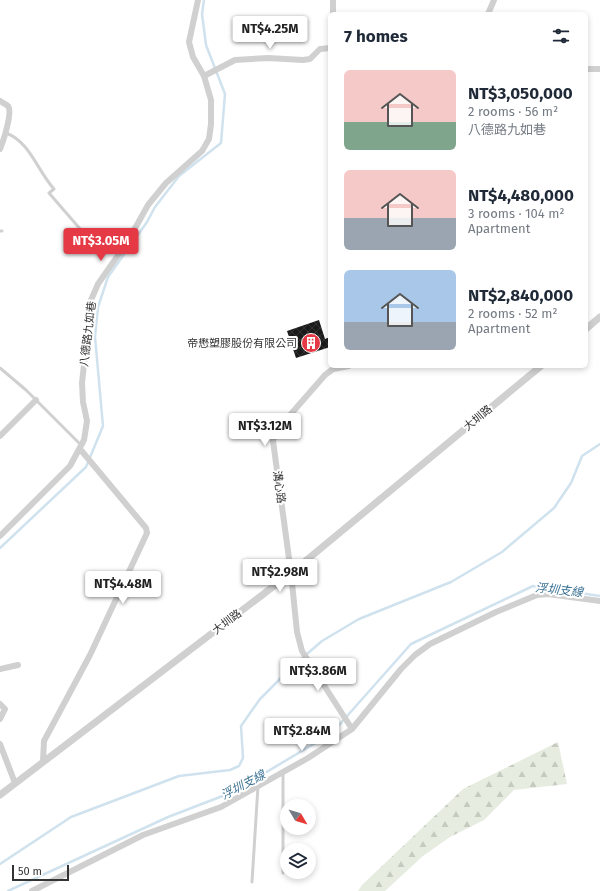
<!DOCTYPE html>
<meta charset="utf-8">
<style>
:root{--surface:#fff;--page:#f2f2f3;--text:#1f2937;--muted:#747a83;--accent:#e63946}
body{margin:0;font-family:"Fira Sans","Noto Sans TC",sans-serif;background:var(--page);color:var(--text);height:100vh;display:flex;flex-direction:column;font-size:15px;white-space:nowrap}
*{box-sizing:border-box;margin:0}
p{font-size:13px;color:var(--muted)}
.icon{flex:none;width:22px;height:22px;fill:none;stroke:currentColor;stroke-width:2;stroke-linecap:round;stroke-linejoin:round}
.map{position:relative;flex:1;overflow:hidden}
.details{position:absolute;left:328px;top:12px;width:260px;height:356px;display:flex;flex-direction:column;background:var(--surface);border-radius:6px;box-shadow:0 2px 6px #0003}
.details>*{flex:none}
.needle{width:26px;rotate:128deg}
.controls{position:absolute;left:280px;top:799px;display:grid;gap:8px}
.controls a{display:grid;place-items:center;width:36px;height:36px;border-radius:50%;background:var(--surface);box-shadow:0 2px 6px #0003;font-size:20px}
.scale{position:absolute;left:12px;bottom:10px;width:57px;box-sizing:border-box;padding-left:4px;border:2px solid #333;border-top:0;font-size:11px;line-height:14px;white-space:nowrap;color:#333;-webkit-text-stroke:3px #fff;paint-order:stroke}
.price{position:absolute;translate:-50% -34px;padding:0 9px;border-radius:4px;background:#fff;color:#222;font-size:13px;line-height:26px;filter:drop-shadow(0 1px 2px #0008)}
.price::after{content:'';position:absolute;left:50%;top:24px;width:12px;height:9px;margin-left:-6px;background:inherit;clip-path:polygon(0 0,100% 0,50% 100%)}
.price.on{background:var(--accent);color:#fff}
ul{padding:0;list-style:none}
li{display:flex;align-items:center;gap:12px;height:100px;padding:0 16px}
li span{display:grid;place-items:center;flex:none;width:112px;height:80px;border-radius:6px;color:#555}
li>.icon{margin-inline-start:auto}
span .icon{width:48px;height:48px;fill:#fffc;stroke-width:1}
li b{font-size:17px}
h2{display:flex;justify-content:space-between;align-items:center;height:48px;padding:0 16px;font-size:17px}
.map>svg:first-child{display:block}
.forest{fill:url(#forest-firs)}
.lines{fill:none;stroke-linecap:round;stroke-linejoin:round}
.stream{stroke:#cfe2ee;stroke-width:2.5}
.building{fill:url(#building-cross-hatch)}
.service{stroke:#d0d0d0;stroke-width:3}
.minor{stroke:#d0d0d0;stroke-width:6}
.tertiary{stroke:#d0d0d0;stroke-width:7}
.labels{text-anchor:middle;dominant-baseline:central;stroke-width:4;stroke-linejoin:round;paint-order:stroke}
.street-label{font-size:11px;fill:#333;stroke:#fff}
.poi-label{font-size:11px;fill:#333;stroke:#fff;text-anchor:end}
.water-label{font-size:12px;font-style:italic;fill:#3f7597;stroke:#fff}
</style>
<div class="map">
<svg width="600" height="891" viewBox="0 0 600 891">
<defs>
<pattern id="forest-firs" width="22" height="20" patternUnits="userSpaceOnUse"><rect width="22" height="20" fill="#e6ecdf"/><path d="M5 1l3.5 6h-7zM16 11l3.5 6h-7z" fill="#c6cbc0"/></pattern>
<pattern id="building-cross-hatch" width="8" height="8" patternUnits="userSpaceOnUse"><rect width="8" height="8" fill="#1a1a1a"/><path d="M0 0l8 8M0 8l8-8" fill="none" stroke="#333"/></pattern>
</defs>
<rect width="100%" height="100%" fill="#fff"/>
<path class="forest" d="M558 742 567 784 514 790 484 820 450 837 423 856 385 891H358L362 885 463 789Z"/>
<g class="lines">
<path class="stream" d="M0 548 86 467 103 426 95 337 98 307 108 277 147 222 155 207 179 176 221 143 225 94 206 45 202 14 204 0
M0 864 71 817 179 776 230 770 239 766 243 758 241 726 260 699 293 666 322 641 359 619 451 582 502 552 554 508 571 483 582 456 600 444
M8 891 168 817 233 792 332 733 411 644 533 586 600 596"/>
</g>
<path class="building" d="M319 320 325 339 330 337V347L296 358 287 331Z"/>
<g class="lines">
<path class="service" d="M6 133C30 142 37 170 54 189L49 193 94 245
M0 231H2
M0 368 26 390 81 445
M283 873V773
M252 882 258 786"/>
<path class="minor" d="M333 0V14
M488 14 494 0
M586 69H600
M204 76 235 60 268 58 303 60 310 59 320 49 330 48
M0 101C3 103 6 104 8 106 13 112 3 142 0 149
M349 366 333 369 325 375 277 430 273 441 291 573 297 632 302 651 352 729
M0 436 36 400
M0 536 70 466 84 440 87 421 83 402 82 383 91 300 98 284 128 241 148 205 166 183 202 151 209 139 211 124V100L204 76 193 57 189 42 198 0
M0 669 18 665
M0 704 5 709 0 719
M0 744 15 783
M43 761 44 741 90 655 147 533 146 528 80 449
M32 891 143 835 221 807 308 758 352 729 401 669 415 655 430 644 496 612 537 595 548 594 600 601"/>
<path class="tertiary" d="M586 329 600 317
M0 795 291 573 541 366"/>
</g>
<defs>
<g id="building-disc" transform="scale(1)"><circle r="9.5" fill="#e63946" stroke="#fff"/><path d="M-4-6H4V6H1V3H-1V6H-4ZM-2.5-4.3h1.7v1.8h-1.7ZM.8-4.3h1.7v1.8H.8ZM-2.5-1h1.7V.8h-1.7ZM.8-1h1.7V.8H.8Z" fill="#fff"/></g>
</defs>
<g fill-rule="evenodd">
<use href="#building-disc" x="311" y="343"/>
</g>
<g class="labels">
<g class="street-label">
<text transform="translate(88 334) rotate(-83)">八德路九如巷</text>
<text transform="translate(478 418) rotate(-40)">大圳路</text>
<text transform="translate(279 487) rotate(82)">溝心路</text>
<text transform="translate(227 622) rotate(-37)">大圳路</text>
</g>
<g class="poi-label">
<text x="297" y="343">帝懋塑膠股份有限公司</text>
</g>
<g class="water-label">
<text transform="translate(559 590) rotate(6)">浮圳支線</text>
<text transform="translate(243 785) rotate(-28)">浮圳支線</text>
</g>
</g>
</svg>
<div class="controls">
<a><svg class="needle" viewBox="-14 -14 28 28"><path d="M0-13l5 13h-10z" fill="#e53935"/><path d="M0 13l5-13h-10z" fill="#747a83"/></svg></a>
<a><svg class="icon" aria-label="layers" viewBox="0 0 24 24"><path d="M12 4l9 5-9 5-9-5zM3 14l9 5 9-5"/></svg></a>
</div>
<div class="scale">50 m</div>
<b class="price" style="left:270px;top:50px">NT$4.25M</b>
<b class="price on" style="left:101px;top:262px">NT$3.05M</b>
<b class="price" style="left:265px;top:447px">NT$3.12M</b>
<b class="price" style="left:280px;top:593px">NT$2.98M</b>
<b class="price" style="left:123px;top:605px">NT$4.48M</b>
<b class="price" style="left:318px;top:692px">NT$3.86M</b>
<b class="price" style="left:302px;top:752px">NT$2.84M</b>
<section class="details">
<h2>7 homes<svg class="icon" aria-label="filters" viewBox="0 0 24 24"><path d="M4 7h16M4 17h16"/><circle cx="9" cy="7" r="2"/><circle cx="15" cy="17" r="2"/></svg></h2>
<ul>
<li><span style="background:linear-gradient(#f6c9c9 65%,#7fa58c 0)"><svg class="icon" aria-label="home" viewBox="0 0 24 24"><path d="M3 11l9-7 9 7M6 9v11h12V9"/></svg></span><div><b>NT$3,050,000</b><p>2 rooms · 56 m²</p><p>八德路九如巷</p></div></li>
<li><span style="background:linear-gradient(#f6c9c9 60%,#9aa5b1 0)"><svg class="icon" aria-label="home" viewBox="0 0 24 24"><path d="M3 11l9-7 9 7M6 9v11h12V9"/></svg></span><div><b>NT$4,480,000</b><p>3 rooms · 104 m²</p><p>Apartment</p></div></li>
<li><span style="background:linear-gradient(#a9c7e8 65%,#9aa5b1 0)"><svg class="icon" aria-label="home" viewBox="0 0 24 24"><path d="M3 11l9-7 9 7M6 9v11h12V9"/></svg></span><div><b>NT$2,840,000</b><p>2 rooms · 52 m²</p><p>Apartment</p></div></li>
</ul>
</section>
</div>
